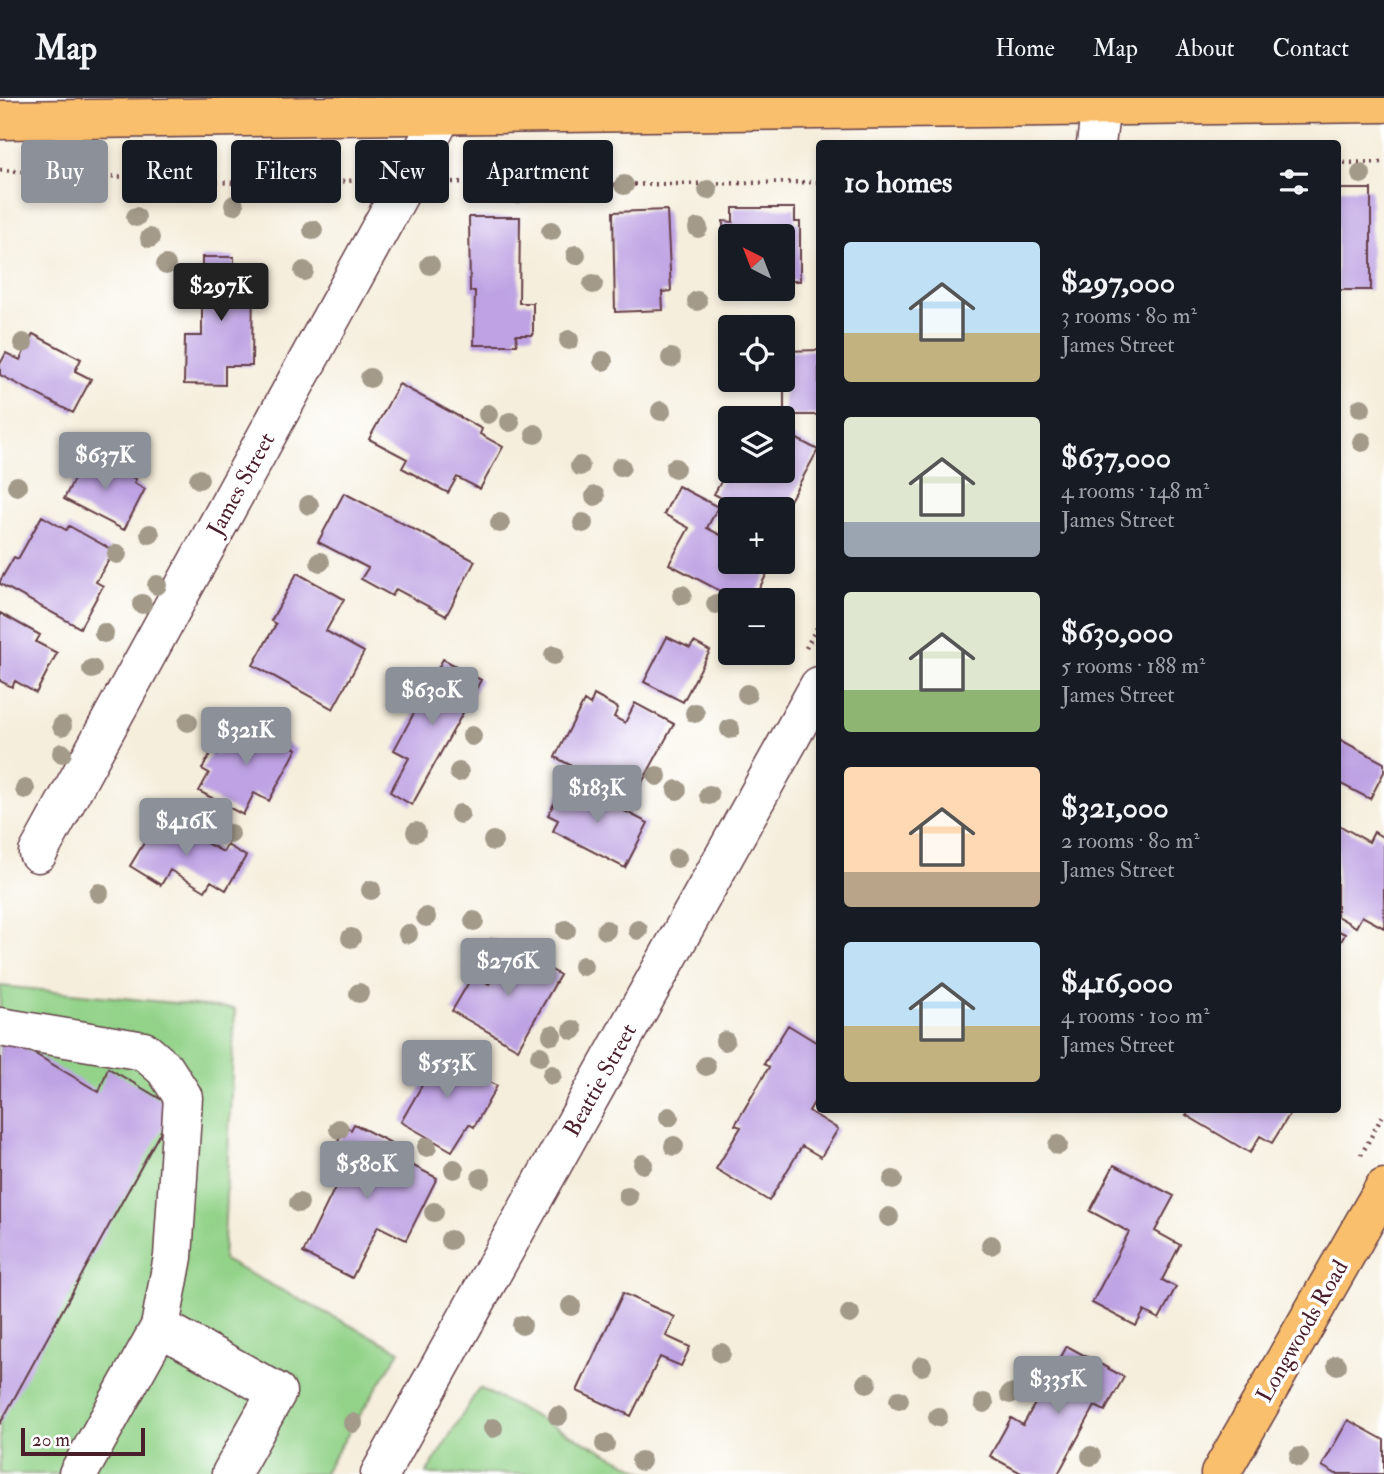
<!DOCTYPE html>
<meta charset="utf-8">
<style>
:root{--surface:#171b24;--page:#242831;--text:#f1f3f6;--muted:#9ea1a6;--line:#363941;--accent:#8c9099}
body{margin:0;font-family:"IM FELL Double Pica",serif;background:var(--page);color:var(--text);height:100vh;display:flex;flex-direction:column;font-size:26px;white-space:nowrap}
*{box-sizing:border-box;margin:0}
p{font-size:23px;color:var(--muted)}
.icon{flex:none;width:38px;height:38px;fill:none;stroke:currentColor;stroke-width:2;stroke-linecap:round;stroke-linejoin:round}
.map{position:relative;flex:1;overflow:hidden}
.details{position:absolute;left:816px;top:42px;width:525px;height:973px;display:flex;flex-direction:column;background:var(--surface);border-radius:7px;box-shadow:0 4px 10px #0003}
.details>*{flex:none}
.top-card{position:absolute;left:21px;top:42px;width:665px;height:63px;display:flex;gap:14px}
.needle{width:46px;rotate:318deg}
.fabs{position:absolute;left:718px;top:126px;display:grid;gap:14px}
.fabs a{display:grid;place-items:center;width:77px;height:77px;border-radius:7px;background:var(--surface);box-shadow:0 4px 10px #0003;font-size:35px}
.scale{position:absolute;left:21px;bottom:18px;width:124px;box-sizing:border-box;padding-left:7px;border:4px solid #4a1f2b;border-top:0;font-size:19px;line-height:24px;white-space:nowrap;color:#4a1f2b;-webkit-text-stroke:5px #fff;paint-order:stroke}
.price{position:absolute;translate:-50% -60px;padding:0 16px;border-radius:7px;background:var(--accent);color:#fff;font-size:23px;line-height:46px;filter:drop-shadow(0 2px 4px #0008)}
.price::after{content:'';position:absolute;left:50%;top:42px;width:21px;height:16px;margin-left:-10px;background:inherit;clip-path:polygon(0 0,100% 0,50% 100%)}
.price.selected{background:#222;color:#fff}
ul{padding:0;list-style:none}
li{display:flex;align-items:center;gap:21px;height:175px;padding:0 28px}
li span{display:grid;place-items:center;flex:none;width:196px;height:140px;border-radius:7px;color:#555}
li>.icon{margin-inline-start:auto}
span .icon{width:84px;height:84px;fill:#fffc;stroke-width:1}
li b{font-size:30px}
h2{display:flex;justify-content:space-between;align-items:center;height:84px;padding:0 28px;font-size:30px}
.chip{padding:0 24px;border-radius:7px;background:var(--surface);box-shadow:0 4px 10px #0003;font-size:24px;line-height:63px}
.chip.selected{background:var(--accent);color:#fff}
header{display:flex;align-items:center;gap:42px;box-sizing:border-box;height:98px;padding:0 35px;background:var(--surface);border-bottom:2px solid var(--line)}
header strong{font-size:33px}
nav{display:flex;gap:38px;margin-inline-start:auto;font-size:24px}
.map>svg:first-child{display:block}
.green{fill:#93d389;stroke:#6e795a;stroke-width:2}
.building{fill:#bea2e3}
.lines{fill:none;stroke-linecap:round;stroke-linejoin:round}
.minor-casing{stroke:#643e46;stroke-width:41}
.major-casing{stroke:#643e46;stroke-width:41}
.path{stroke:#643e46;stroke-width:4.5;stroke-dasharray:2 5;stroke-linecap:butt}
.minor{stroke:#fff;stroke-width:38}
.major{stroke:#f9bf6d;stroke-width:38}
.tree{fill:#a39a8a}
.labels{text-anchor:middle;dominant-baseline:central;stroke-width:7;stroke-linejoin:round;paint-order:stroke}
.street-label{font-size:23px;fill:#4a1f2b;stroke:#fff}
</style>
<header>
<strong>Map</strong>
<nav><a>Home</a><a>Map</a><a>About</a><a>Contact</a></nav>
</header>
<div class="map">
<svg width="1384" height="1376" viewBox="0 0 1384 1376">
<rect width="100%" height="100%" fill="#fff"/>
<filter id="ink" filterUnits="userSpaceOnUse"><feTurbulence type="fractalNoise" baseFrequency=".0143" numOctaves="2"/><feDisplacementMap in="SourceGraphic" scale="14" xChannelSelector="R" yChannelSelector="G"/><feConvolveMatrix kernelMatrix="1 2 1 2 8 2 1 2 1" color-interpolation-filters="sRGB"/></filter>
<filter id="wash" filterUnits="userSpaceOnUse"><feTurbulence type="fractalNoise" baseFrequency=".00686" numOctaves="4" result="noise"/><feDisplacementMap in="SourceGraphic" scale="28" xChannelSelector="R" yChannelSelector="G"/><feGaussianBlur stdDeviation="1.57" result="paint"/><feColorMatrix in="noise" values="0 0 0 0 0 0 0 0 0 0 0 0 0 0 0 0 0 1.4 0 .05"/><feComposite in="paint" operator="in"/></filter>
<g filter="url(#wash)">
<rect width="100%" height="100%" fill="#f5eedc"/>
<path class="green" d="M0 888 235 911 223 1162 400 1253 323 1376H0Z
M479 1290 648 1376H426Z"/>
<g id="blocks">
<path class="building" d="M1337 91H1371V192H1337Z
M733 110H795V124H800V183H782V138H730V185H723V123L733 124Z
M667 112 671 193 662 194 663 212 615 214 613 114Z
M469 119H520L519 205H533V237H516L517 247H474L475 193H470Z
M202 159H234V170L253 171 252 268H225V287L184 286 185 238H202Z
M739 191H779V198H739Z
M33 236 81 261 75 273 91 281 73 315 0 277V266L6 255 20 262Z
M819 252V317H784V253Z
M399 286 482 331 480 336 503 349 480 391 457 379 448 395 402 370 407 361 369 341Z
M782 333 818 352 782 417V411H742L714 396 730 368V373H782Z
M87 355 136 381 134 385 145 391 124 432 64 401Z
M678 388 718 409 707 430 730 442V464H760L770 470 753 502H737L669 466 689 430 664 416Z
M344 395 475 463 446 518 396 491 392 498 361 481 368 470 318 444Z
M42 418 66 432 69 428 114 453 96 484 103 488 80 530 0 486V483L14 459 18 461Z
M297 475 344 501 326 533 364 554 333 611 253 567 276 526 271 523Z
M0 515 40 537 36 544 57 555 36 595 15 583 12 589 0 583Z
M667 539 690 550 694 544 710 553 683 604 644 584Z
M443 561 481 582 412 707 390 694 409 660 394 652Z
M594 597 618 610 614 619 625 625 635 605 674 626 633 701 555 659 584 603 590 607Z
M238 619 297 651 269 703 254 695 243 717 199 693 209 675 202 671 212 653 218 656Z
M1337 640 1384 665V674L1370 701 1337 684Z
M563 688 573 693 576 688 648 725 625 770 553 733 558 722 548 717Z
M159 720 223 754 227 747 246 758 226 792 211 783 205 793 170 772 161 787 130 768Z
M1337 726 1369 744 1374 734 1384 740V830L1362 818 1356 829 1337 818Z
M1337 832 1345 836 1337 851Z
M511 848 560 877 518 951 452 913 473 877 489 886Z
M788 927 819 946V996L809 1013 838 1031 821 1059 802 1048 769 1103 716 1071 741 1029 735 1027 769 969 764 966Z
M5 938 99 994 108 970 174 1009 0 1326V951Z
M430 950 497 988 474 1029 469 1026 452 1053 401 1024 425 982 415 977Z
M1190 1012H1286L1291 1014 1272 1045 1260 1038 1250 1055 1186 1017Z
M354 1026 397 1048 392 1057 437 1080 406 1142 378 1128 352 1180 303 1155 348 1063 337 1058 340 1052 335 1050 346 1028 351 1032Z
M1114 1067 1174 1098 1155 1133 1180 1147 1162 1182 1176 1189 1159 1221 1144 1213 1136 1228 1092 1205 1129 1134 1090 1113Z
M623 1195 675 1219 666 1238 690 1249 681 1268 660 1259 631 1318 577 1293Z
M1067 1248 1124 1279 1105 1313 1095 1308 1058 1376H1023L990 1358 1011 1320 1023 1327Z
M1348 1322 1384 1342V1376H1336L1322 1368Z"/>
</g>
</g>
<g filter="url(#ink)">
<use href="#blocks" fill-opacity="0" stroke="#643e46" stroke-width="2"/>
<g class="lines">
<g class="minor-casing">
<path id="minor" d="M1096 46 1102 0
M38 755 443 16
M0 929 144 953 165 971 183 999 173 1159 160 1229
M78 1376 160 1229 277 1294 231 1376
M380 1376 819 588"/>
</g>
<g class="major-casing">
<path id="major" d="M0 22 1384 5
M1220 1376 1384 1090"/>
</g>
<path class="path" d="M1337 65 1384 64
M0 72 290 88 359 82
M452 84 599 87 819 84
M806 550 819 526
M1361 1057 1384 1015"/>
<use href="#minor" class="minor"/>
<use href="#major" class="major"/>
</g>
<g class="tree">
<circle cx="1361" cy="76" r="10"/>
<circle cx="624" cy="87" r="10"/>
<circle cx="708" cy="92" r="10"/>
<circle cx="516" cy="96" r="10"/>
<circle cx="234" cy="107" r="10"/>
<circle cx="136" cy="119" r="10"/>
<circle cx="698" cy="130" r="10"/>
<circle cx="313" cy="132" r="10"/>
<circle cx="551" cy="133" r="10"/>
<circle cx="150" cy="140" r="10"/>
<circle cx="576" cy="157" r="10"/>
<circle cx="166" cy="167" r="10"/>
<circle cx="430" cy="167" r="10"/>
<circle cx="304" cy="173" r="10"/>
<circle cx="593" cy="186" r="10"/>
<circle cx="697" cy="203" r="10"/>
<circle cx="569" cy="242" r="10"/>
<circle cx="23" cy="245" r="10"/>
<circle cx="671" cy="260" r="10"/>
<circle cx="603" cy="263" r="10"/>
<circle cx="370" cy="280" r="10"/>
<circle cx="1361" cy="310" r="10"/>
<circle cx="661" cy="313" r="10"/>
<circle cx="488" cy="316" r="10"/>
<circle cx="510" cy="324" r="10"/>
<circle cx="535" cy="336" r="10"/>
<circle cx="1362" cy="344" r="10"/>
<circle cx="580" cy="368" r="10"/>
<circle cx="621" cy="369" r="10"/>
<circle cx="675" cy="370" r="10"/>
<circle cx="199" cy="381" r="10"/>
<circle cx="17" cy="388" r="10"/>
<circle cx="595" cy="398" r="10"/>
<circle cx="309" cy="407" r="10"/>
<circle cx="500" cy="425" r="10"/>
<circle cx="583" cy="425" r="10"/>
<circle cx="150" cy="436" r="10"/>
<circle cx="117" cy="456" r="10"/>
<circle cx="320" cy="464" r="10"/>
<circle cx="157" cy="487" r="10"/>
<circle cx="682" cy="497" r="10"/>
<circle cx="142" cy="506" r="10"/>
<circle cx="716" cy="506" r="10"/>
<circle cx="104" cy="535" r="10"/>
<circle cx="554" cy="557" r="10"/>
<circle cx="92" cy="571" r="10"/>
<circle cx="747" cy="596" r="10"/>
<circle cx="695" cy="615" r="10"/>
<circle cx="188" cy="624" r="10"/>
<circle cx="62" cy="628" r="10"/>
<circle cx="730" cy="631" r="10"/>
<circle cx="472" cy="638" r="10"/>
<circle cx="62" cy="655" r="10"/>
<circle cx="459" cy="674" r="10"/>
<circle cx="657" cy="678" r="10"/>
<circle cx="25" cy="691" r="10"/>
<circle cx="677" cy="692" r="10"/>
<circle cx="709" cy="697" r="10"/>
<circle cx="460" cy="716" r="10"/>
<circle cx="416" cy="734" r="10"/>
<circle cx="230" cy="736" r="10"/>
<circle cx="493" cy="743" r="10"/>
<circle cx="677" cy="760" r="10"/>
<circle cx="371" cy="792" r="10"/>
<circle cx="99" cy="795" r="10"/>
<circle cx="426" cy="819" r="10"/>
<circle cx="474" cy="823" r="10"/>
<circle cx="566" cy="832" r="10"/>
<circle cx="606" cy="832" r="10"/>
<circle cx="638" cy="832" r="10"/>
<circle cx="408" cy="836" r="10"/>
<circle cx="351" cy="840" r="10"/>
<circle cx="494" cy="849" r="10"/>
<circle cx="583" cy="868" r="10"/>
<circle cx="359" cy="895" r="10"/>
<circle cx="573" cy="932" r="10"/>
<circle cx="552" cy="937" r="10"/>
<circle cx="725" cy="943" r="10"/>
<circle cx="540" cy="958" r="10"/>
<circle cx="706" cy="968" r="10"/>
<circle cx="552" cy="977" r="10"/>
<circle cx="669" cy="1019" r="10"/>
<circle cx="339" cy="1031" r="10"/>
<circle cx="1058" cy="1047" r="10"/>
<circle cx="674" cy="1048" r="10"/>
<circle cx="427" cy="1049" r="10"/>
<circle cx="643" cy="1066" r="10"/>
<circle cx="454" cy="1071" r="10"/>
<circle cx="481" cy="1080" r="10"/>
<circle cx="893" cy="1082" r="10"/>
<circle cx="628" cy="1098" r="10"/>
<circle cx="299" cy="1105" r="10"/>
<circle cx="434" cy="1114" r="10"/>
<circle cx="889" cy="1119" r="10"/>
<circle cx="450" cy="1142" r="10"/>
<circle cx="991" cy="1147" r="10"/>
<circle cx="571" cy="1208" r="10"/>
<circle cx="850" cy="1216" r="10"/>
<circle cx="522" cy="1227" r="10"/>
<circle cx="721" cy="1255" r="10"/>
<circle cx="1337" cy="1267" r="10"/>
<circle cx="922" cy="1268" r="10"/>
<circle cx="867" cy="1285" r="10"/>
<circle cx="1010" cy="1296" r="10"/>
<circle cx="899" cy="1302" r="10"/>
<circle cx="984" cy="1305" r="10"/>
<circle cx="558" cy="1318" r="10"/>
<circle cx="938" cy="1319" r="10"/>
<circle cx="353" cy="1325" r="10"/>
<circle cx="493" cy="1330" r="10"/>
<circle cx="605" cy="1346" r="10"/>
<circle cx="1091" cy="1358" r="10"/>
<circle cx="1299" cy="1359" r="10"/>
<circle cx="641" cy="1363" r="10"/>
</g>
</g>
<g class="labels">
<g class="street-label">
<text transform="translate(241 386) rotate(-61)">James Street</text>
<text transform="translate(600 982) rotate(-61)">Beattie Street</text>
<text transform="translate(1302 1233) rotate(-60)">Longwoods Road</text>
</g>
</g>
</svg>
<div class="fabs">
<a><svg class="needle" viewBox="-14 -14 28 28"><path d="M0-13l5 13h-10z" fill="#e53935"/><path d="M0 13l5-13h-10z" fill="#9ea1a6"/></svg></a>
<a><svg class="icon" aria-label="locate" viewBox="0 0 24 24"><circle cx="12" cy="12" r="6"/><path d="M12 2v4M12 18v4M2 12h4M18 12h4"/></svg></a>
<a><svg class="icon" aria-label="layers" viewBox="0 0 24 24"><path d="M12 4l9 5-9 5-9-5zM3 14l9 5 9-5"/></svg></a>
<a>+</a>
<a>−</a>
</div>
<div class="scale">20 m</div>
<b class="price selected" style="left:221px;top:225px">$297K</b>
<b class="price" style="left:105px;top:394px">$637K</b>
<b class="price" style="left:432px;top:629px">$630K</b>
<b class="price" style="left:246px;top:669px">$321K</b>
<b class="price" style="left:597px;top:727px">$183K</b>
<b class="price" style="left:186px;top:760px">$416K</b>
<b class="price" style="left:508px;top:900px">$276K</b>
<b class="price" style="left:447px;top:1002px">$553K</b>
<b class="price" style="left:367px;top:1103px">$580K</b>
<b class="price" style="left:1058px;top:1318px">$335K</b>
<div class="top-card">
<a class="chip selected">Buy</a>
<a class="chip">Rent</a>
<a class="chip">Filters</a>
<a class="chip">New</a>
<a class="chip">Apartment</a>
</div>
<section class="details">
<h2>10 homes<svg class="icon" aria-label="filters" viewBox="0 0 24 24"><path d="M4 7h16M4 17h16"/><circle cx="9" cy="7" r="2"/><circle cx="15" cy="17" r="2"/></svg></h2>
<ul>
<li><span style="background:linear-gradient(#bfe0f5 65%,#c2b280 0)"><svg class="icon" aria-label="home" viewBox="0 0 24 24"><path d="M3 11l9-7 9 7M6 9v11h12V9"/></svg></span><div><b>$297,000</b><p>3 rooms · 80 m²</p><p>James Street</p></div></li>
<li><span style="background:linear-gradient(#dfe7d0 75%,#9aa5b1 0)"><svg class="icon" aria-label="home" viewBox="0 0 24 24"><path d="M3 11l9-7 9 7M6 9v11h12V9"/></svg></span><div><b>$637,000</b><p>4 rooms · 148 m²</p><p>James Street</p></div></li>
<li><span style="background:linear-gradient(#dfe7d0 70%,#8fb573 0)"><svg class="icon" aria-label="home" viewBox="0 0 24 24"><path d="M3 11l9-7 9 7M6 9v11h12V9"/></svg></span><div><b>$630,000</b><p>5 rooms · 188 m²</p><p>James Street</p></div></li>
<li><span style="background:linear-gradient(#ffd9b3 75%,#b9a48a 0)"><svg class="icon" aria-label="home" viewBox="0 0 24 24"><path d="M3 11l9-7 9 7M6 9v11h12V9"/></svg></span><div><b>$321,000</b><p>2 rooms · 80 m²</p><p>James Street</p></div></li>
<li><span style="background:linear-gradient(#bfe0f5 60%,#c2b280 0)"><svg class="icon" aria-label="home" viewBox="0 0 24 24"><path d="M3 11l9-7 9 7M6 9v11h12V9"/></svg></span><div><b>$416,000</b><p>4 rooms · 100 m²</p><p>James Street</p></div></li>
</ul>
</section>
</div>
